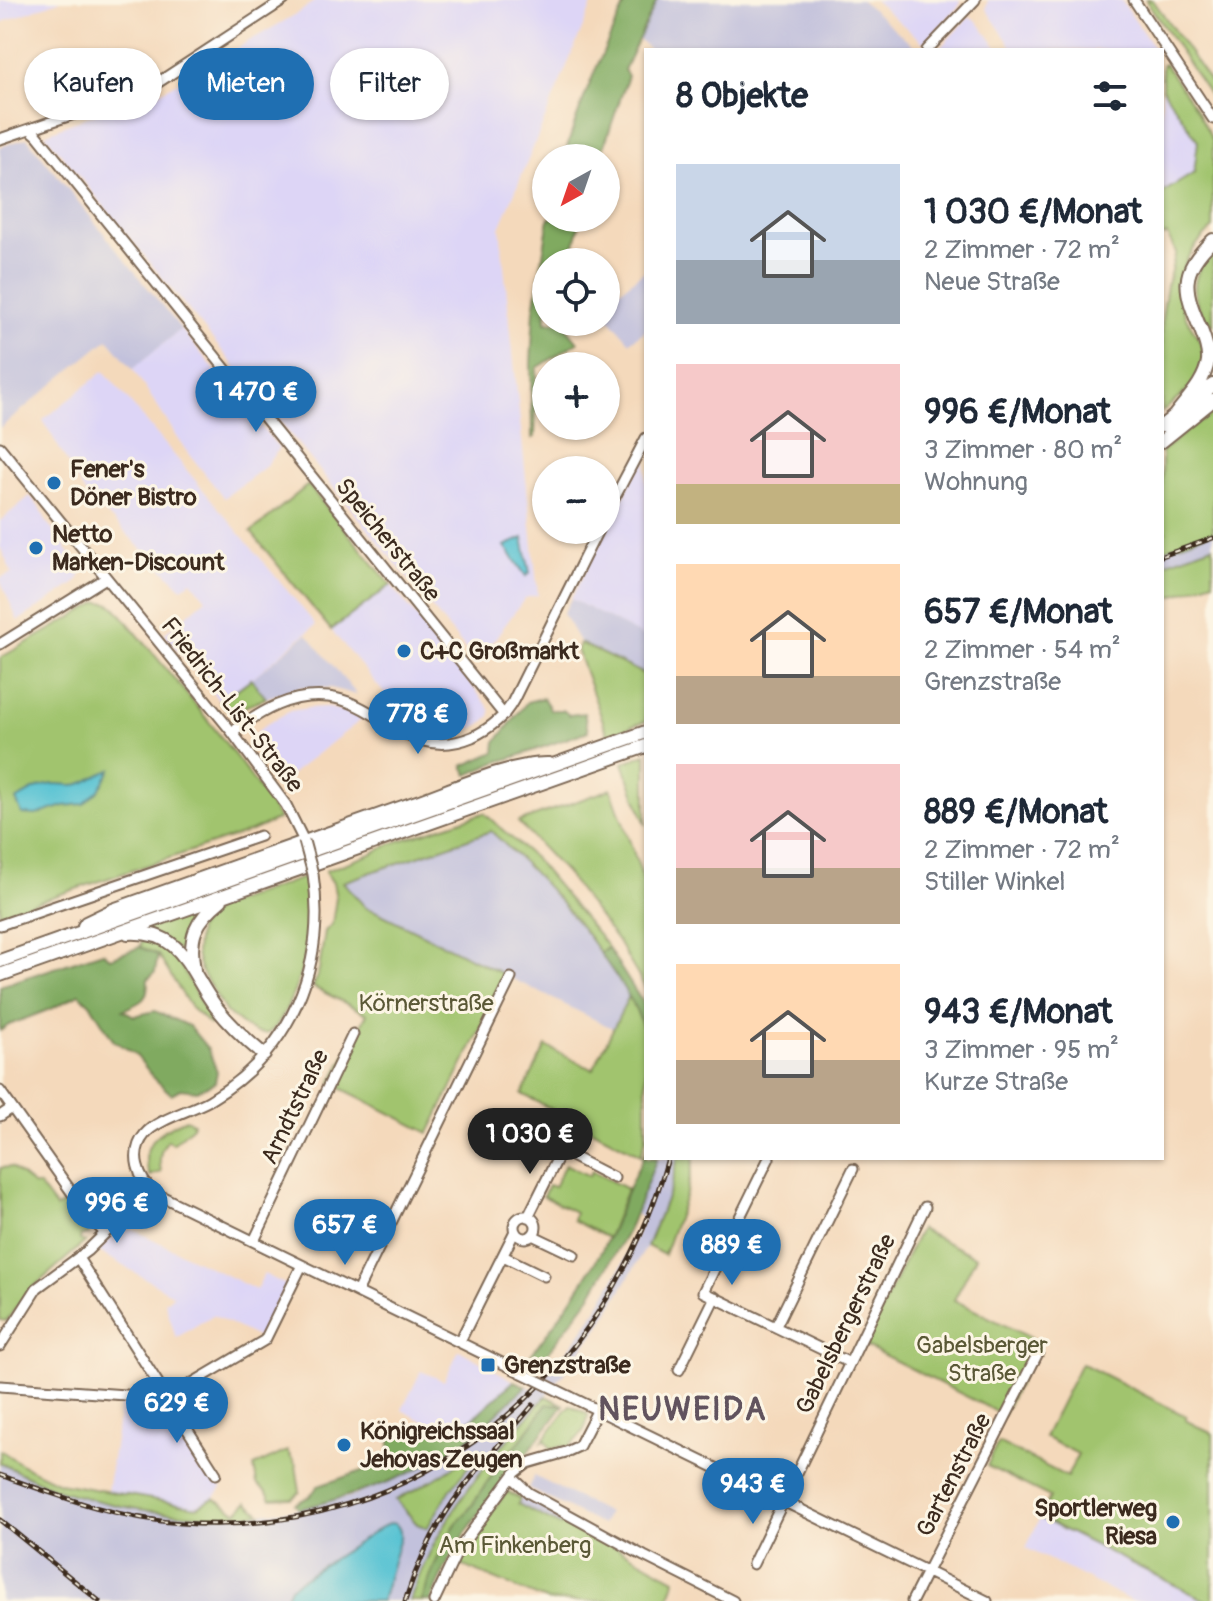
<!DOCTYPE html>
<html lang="de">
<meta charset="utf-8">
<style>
:root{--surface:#fff;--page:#f2f2f3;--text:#1f2937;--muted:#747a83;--accent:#1f6fb2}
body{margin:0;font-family:Pangolin,sans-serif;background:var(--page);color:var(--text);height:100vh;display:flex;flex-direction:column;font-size:30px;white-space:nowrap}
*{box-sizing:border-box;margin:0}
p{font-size:26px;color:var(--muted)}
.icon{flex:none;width:44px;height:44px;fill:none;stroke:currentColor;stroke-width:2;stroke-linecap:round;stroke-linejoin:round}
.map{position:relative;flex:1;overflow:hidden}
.sheet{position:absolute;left:644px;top:48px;width:520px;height:1112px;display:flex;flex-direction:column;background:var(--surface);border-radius:0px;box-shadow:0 2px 6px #0004}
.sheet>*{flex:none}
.hud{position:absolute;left:24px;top:48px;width:500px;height:72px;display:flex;gap:16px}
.needle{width:52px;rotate:220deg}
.buttons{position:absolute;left:532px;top:144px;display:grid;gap:16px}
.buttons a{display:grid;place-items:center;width:88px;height:88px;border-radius:50%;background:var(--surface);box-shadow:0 2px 6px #0004;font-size:40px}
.price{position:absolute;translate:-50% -68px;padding:0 18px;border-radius:28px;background:var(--accent);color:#fff;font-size:26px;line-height:52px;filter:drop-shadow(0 2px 4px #0008)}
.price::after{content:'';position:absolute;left:50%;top:48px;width:24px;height:18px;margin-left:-12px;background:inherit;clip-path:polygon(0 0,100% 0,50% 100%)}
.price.active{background:#222;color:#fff}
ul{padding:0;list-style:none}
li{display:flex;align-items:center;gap:24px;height:200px;padding:0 32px}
li span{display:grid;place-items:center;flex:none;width:224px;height:160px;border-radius:0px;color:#555}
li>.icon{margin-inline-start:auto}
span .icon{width:96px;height:96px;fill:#fffc;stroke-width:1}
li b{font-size:34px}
h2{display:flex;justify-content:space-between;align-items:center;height:96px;padding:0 32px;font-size:34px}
.pill{padding:0 28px;border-radius:36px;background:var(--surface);box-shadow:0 2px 6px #0004;font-size:28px;line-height:72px}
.pill.active{background:var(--accent);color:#fff}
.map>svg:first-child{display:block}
.built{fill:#ddd5f6}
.industrial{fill:#c2c1dc}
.green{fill:#a1c46e;stroke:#6e7746;stroke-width:2}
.forest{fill:#80aa61;stroke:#5e6a40;stroke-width:2}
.water{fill:#59c3d3;stroke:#4a7678;stroke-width:2}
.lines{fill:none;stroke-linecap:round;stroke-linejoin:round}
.minor-casing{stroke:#7c6755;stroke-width:13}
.highway-casing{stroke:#7c6755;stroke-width:16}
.minor{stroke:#fff;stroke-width:9}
.highway{stroke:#fff;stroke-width:12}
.rail-casing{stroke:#3b2a1e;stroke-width:5}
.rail{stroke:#fcf5e5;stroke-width:2;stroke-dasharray:6;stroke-linecap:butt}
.minor-bridge-casing{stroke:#7c6755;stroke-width:13;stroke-linecap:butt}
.minor-bridge{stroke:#fff;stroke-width:9}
.poi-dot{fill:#1f6fb2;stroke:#fcf5e5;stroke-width:3}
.labels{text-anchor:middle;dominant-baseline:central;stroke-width:6;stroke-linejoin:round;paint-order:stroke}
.poi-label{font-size:24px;font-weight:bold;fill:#3b2a1e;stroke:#fcf5e5;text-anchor:start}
.street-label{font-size:24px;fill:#3b2a1e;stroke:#fcf5e5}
.park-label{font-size:24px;fill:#5a5836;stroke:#fcf5e5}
.district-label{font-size:32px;font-weight:bold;letter-spacing:2px;fill:#61535e;stroke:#fcf5e5}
</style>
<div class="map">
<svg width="1213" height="1601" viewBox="0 0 1213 1601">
<rect width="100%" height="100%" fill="#fcf5e5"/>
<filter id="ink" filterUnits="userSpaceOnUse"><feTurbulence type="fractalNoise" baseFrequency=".0125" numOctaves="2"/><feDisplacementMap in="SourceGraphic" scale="16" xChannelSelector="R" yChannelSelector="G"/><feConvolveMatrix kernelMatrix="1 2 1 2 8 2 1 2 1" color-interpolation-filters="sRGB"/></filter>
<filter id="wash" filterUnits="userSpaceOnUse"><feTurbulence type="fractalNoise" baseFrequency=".006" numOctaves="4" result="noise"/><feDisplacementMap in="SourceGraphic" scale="32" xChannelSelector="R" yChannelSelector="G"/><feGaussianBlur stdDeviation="1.8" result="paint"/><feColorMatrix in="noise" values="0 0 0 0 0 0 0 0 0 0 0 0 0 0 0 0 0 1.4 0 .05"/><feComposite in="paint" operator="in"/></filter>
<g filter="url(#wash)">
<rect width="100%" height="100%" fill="#f4d9bb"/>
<path class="built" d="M0 0H61L0 23Z
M316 0H594L500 228 538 595 525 598 477 663 45 134 97 113 150 98 300 12Z
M874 0H960L959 6 924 43Z
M988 0H1121L1155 50H1014L986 9Z
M968 18H972L977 21 999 50H938Z
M1162 88 1198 140 1194 173 1162 193Z
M181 329 279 448 265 467 224 498 183 446 133 369Z
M104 371 316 625 251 679 220 702 164 634 206 599 192 581 182 588 85 493 43 420Z
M643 459 646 460V638L571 599Z
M30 496 42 511 46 521 78 565 81 574 76 583 18 621 0 580V578L12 573 0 547V521Z
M391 585 488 706 491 711 490 716 481 724 460 734 447 736 416 731 331 630Z
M325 707 346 712 362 719 282 781 256 748 253 741 254 735 265 725 290 711 309 708Z
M124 1225 256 1290 264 1274 286 1285 259 1338 213 1315 176 1338 165 1302 174 1295 98 1251Z
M459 1350 514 1381 472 1419 445 1432 402 1410 421 1371 444 1381Z
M121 1401 169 1406 222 1488 214 1498 197 1507 107 1492Z
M1040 1518 1207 1601H1132L1026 1548Z"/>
<path class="industrial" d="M657 0H861L919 50H650L638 38Z
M27 138 181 329 133 369 108 339 0 428V147Z
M646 270V330L630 342 610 319 606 321V301Z
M1213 532V546L1162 564V550Z
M571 599 646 638V675L580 643 563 614Z
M307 634 357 695 331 688 301 687 266 698 251 679Z
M491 831 539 876 585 931 629 996 614 1029 375 911 366 908 343 882Z
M657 1158H678L670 1190 647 1246 600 1326 546 1396 483 1468 462 1496 439 1532 418 1578 410 1601H0V1463L57 1490 101 1501 140 1510 195 1516H231L299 1509 350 1497 390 1482 426 1465 462 1443 526 1386 533 1389 567 1351 591 1319 620 1269 634 1240 643 1218 636 1214Z
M534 1476 608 1513 602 1525 528 1488Z
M525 1494 567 1516 561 1526 518 1504Z"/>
<path class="green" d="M1146 0H1153L1213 86V100Z
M1165 64 1198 112 1213 141V228C1187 250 1170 281 1185 315 1194 335 1211 347 1200 372 1193 389 1176 400 1162 412V318L1167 285 1176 252 1167 235 1162 236V193L1194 173 1198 141 1162 88V65Z
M1213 249V325C1186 302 1191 273 1213 249Z
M1213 410V532L1162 550V533L1166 531 1162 525V451Z
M308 485 391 585 331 630 251 532Z
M1213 546V581L1162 600V564Z
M99 602 108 603 115 607C171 676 231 743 279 819L254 830 0 914V658Z
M580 643 646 675V721L608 735 577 650Z
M251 679 266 698 237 710 226 709 220 702Z
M646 737V741L0 970V966Z
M646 754V825L623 763Z
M611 789 646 887V989L618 942 565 872 518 822Z
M484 813 536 860 608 947 600 953C568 906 532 870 491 831L343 882 366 908 375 911 507 976 429 1133 331 1083 367 1014 313 987 319 970 325 931 332 924 336 898 333 883 325 871 371 854 390 844Z
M305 877C311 922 309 964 288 1005 283 1016 277 1029 266 1034L257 1033 245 1027 226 1012 200 969 196 954 198 928 215 909Z
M203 908 204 910C191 925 186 936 188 956L143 929Z
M142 939 161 942 178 960 203 1007 214 1022 210 1025 191 1008 158 955 140 947Z
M629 996 643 1022 646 1039V1138L641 1155 522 1094 546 1046 593 1070Z
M186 1119 193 1123 192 1127 173 1144 168 1140C159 1150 159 1160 161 1172L150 1176C136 1144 161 1130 186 1119Z
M678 1158H694L687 1191 664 1255 647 1246 670 1190Z
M565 1164 589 1176 592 1171 627 1189 608 1238 573 1220 575 1212 543 1196 548 1185 554 1187Z
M11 1167 33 1185 39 1186 56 1208 69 1201 84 1223 89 1235H81L80 1240 85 1242 28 1292 6 1321 0 1320V1168Z
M920 1229 976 1257 954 1300 1039 1342 1003 1415 864 1345Z
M1081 1363 1186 1416 1185 1420 1213 1434V1601H1207L1040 1518 1050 1497 987 1466 998 1442 1067 1477 1078 1454 1044 1437Z
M194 1390 196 1393 185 1400 200 1425 215 1417 217 1421 206 1428 208 1432 204 1434 201 1430 195 1432 178 1405 180 1399Z
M546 1396 564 1405 547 1404C531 1428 513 1450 495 1472 485 1484 479 1497 470 1508 465 1515 458 1520 454 1527 440 1549 430 1576 422 1601H410C439 1514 487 1463 546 1396Z
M570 1405 588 1414C588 1429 577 1441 565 1448L563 1446 551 1449 546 1441 542 1442Z
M482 1449 451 1489 427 1528 417 1524 396 1500 433 1480Z
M0 1450 24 1466 59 1483 197 1507 214 1498 237 1512 247 1502 261 1514C204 1518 147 1514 91 1499 79 1496 67 1493 56 1489 37 1481 18 1472 0 1463Z
M287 1451 296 1465 300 1492 292 1498 271 1499 267 1492 257 1484 254 1466Z
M507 1492 520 1498 518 1504 561 1526 565 1519 675 1579 674 1585 668 1601H548L454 1562 468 1541Z"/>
<path class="forest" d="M627 0H657L624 70 628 76 600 158H564C579 103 603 52 627 0Z
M549 218H581L571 262H546V322H562L578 342 537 368 535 437 532 438 531 363 534 310Z
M543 698 551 710H563L569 715 584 713 588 731 518 756 497 762 468 775 463 766 495 752 496 742 527 702Z
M140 947 158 955 155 972 148 979C148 1003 141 1001 123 1010L134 1016 155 1011 189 1026 208 1049 217 1071 215 1082 197 1091 181 1089 171 1094 154 1078 135 1054 113 1040 91 1005 79 994 53 1008 9 1025 0 1031V986L103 952 110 958Z
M608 948 646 1008V1039C639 1006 618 980 600 953Z
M646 1152V1158H657L628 1231 590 1297 536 1368 525 1363C555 1323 586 1283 608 1238 621 1209 631 1179 646 1152Z
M514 1381 526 1386C505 1405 484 1428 461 1444 412 1478 356 1495 299 1509L295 1504 310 1496 318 1486 377 1466 390 1458V1439L416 1429 445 1432 472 1419Z
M547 1404 564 1405C518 1469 458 1525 431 1601H422C430 1576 440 1549 454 1527 458 1520 465 1515 470 1508 479 1497 485 1483 495 1472 513 1450 531 1428 547 1404Z"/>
<path class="water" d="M523 538 530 573 526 576 505 546Z
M111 770 99 790 84 804 64 806 36 815 22 814 16 800C29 792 42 784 57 784 67 784 73 787 83 783 93 779 100 773 111 770Z
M391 1523C399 1524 401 1531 400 1538L381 1601H290L286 1596 290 1587 382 1527Z"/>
</g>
<g filter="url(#ink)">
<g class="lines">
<g class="minor-casing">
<path id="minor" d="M1134 0 1213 119
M927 50 975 0
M30 129 37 135 504 715
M0 139 148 89 284 0
M0 447 232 732 286 805 304 841
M606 514 646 438
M0 644 106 578
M232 732C262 711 290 693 328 697 382 703 410 763 472 737 489 729 504 718 513 701L598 530
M313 874C327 966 291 1052 210 1100 193 1110 156 1120 145 1134 129 1153 138 1180 155 1193L522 1373
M0 925 260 836
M0 1091 90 1218 105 1233
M0 1116 12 1108
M515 1127 614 1178
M769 1158 703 1292 850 1363
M514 1227a11 11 0 1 1 22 0a11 11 0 1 1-22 0Z
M528 1217 561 1151
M532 1235 574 1255
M254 1241 353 1034
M503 1256 544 1276
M78 1258 216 1474
M357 1292 511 978
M776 1326 853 1169
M460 1341 515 1231
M0 1346 37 1288 87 1251 150 1189
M679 1370 715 1297
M0 1386 167 1398 265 1340 302 1265
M571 1397 987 1601
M512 1477 529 1493 644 1556 733 1601
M753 1564 925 1207
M434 1601 458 1550 515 1473 528 1463 566 1452 579 1446 597 1411
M912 1601 1038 1353"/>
</g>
<g class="highway-casing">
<path id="highway" d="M1175 415C1187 399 1205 382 1208 361 1209 351 1205 340 1201 330 1184 290 1178 273 1213 240
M1162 426 1213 385
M1162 441 1213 400
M84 926 86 923 113 910C213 874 313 838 414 803 451 790 510 763 549 764
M128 933C184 930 188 970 216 1007 230 1025 246 1040 264 1055
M0 961 646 732
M194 970C188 937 195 921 221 900
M0 975 646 746"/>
</g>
<use href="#minor" class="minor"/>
<use href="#highway" class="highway"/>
<g class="rail-casing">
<path id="rail" d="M1162 556 1213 538
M0 1475C59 1496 118 1519 181 1523 416 1540 607 1379 668 1158
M0 1520 99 1601
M405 1601C418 1561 436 1524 461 1491 483 1461 509 1434 533 1405"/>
</g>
<use href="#rail" class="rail"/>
<g class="minor-bridge-casing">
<path id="minor-bridge" d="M304 841 313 874
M522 1373 571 1397"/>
</g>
<use href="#minor-bridge" class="minor-bridge"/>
</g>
</g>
<g class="poi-dot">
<circle cx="54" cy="483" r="8"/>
<circle cx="36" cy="548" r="8"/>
<circle cx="404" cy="651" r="8"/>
<rect x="480" y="1357" width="16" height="16" rx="4"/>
<circle cx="344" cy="1445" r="8"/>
<circle cx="1173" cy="1522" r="8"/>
</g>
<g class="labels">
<g class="poi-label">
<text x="70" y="469">Fener's<tspan x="70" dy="28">Döner Bistro</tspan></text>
<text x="52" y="534">Netto<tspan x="52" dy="28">Marken-Discount</tspan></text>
<text x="420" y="651">C+C Großmarkt</text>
<text x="504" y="1365">Grenzstraße</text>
<text x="360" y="1431">Königreichssaal<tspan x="360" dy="28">Jehovas Zeugen</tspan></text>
<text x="1157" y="1508" text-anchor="end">Sportlerweg<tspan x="1157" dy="28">Riesa</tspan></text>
</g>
<g class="street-label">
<text transform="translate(388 540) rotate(51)">Speicherstraße</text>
<text transform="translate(232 705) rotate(52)">Friedrich-List-Straße</text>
<text transform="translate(295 1107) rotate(-64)">Arndtstraße</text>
<text transform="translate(846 1324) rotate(-64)">Gabelsbergerstraße</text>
<text transform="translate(954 1475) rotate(-63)">Gartenstraße</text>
</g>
<g class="park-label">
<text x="426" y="1003">Körnerstraße</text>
<text x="982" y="1345">Gabelsberger<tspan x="982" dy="28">Straße</tspan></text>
<text x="515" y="1545">Am Finkenberg</text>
</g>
<g class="district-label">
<text x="683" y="1410">NEUWEIDA</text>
</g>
</g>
</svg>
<div class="buttons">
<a><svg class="needle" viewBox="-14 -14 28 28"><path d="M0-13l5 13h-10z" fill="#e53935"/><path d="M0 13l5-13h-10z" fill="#747a83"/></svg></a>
<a><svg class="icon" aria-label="locate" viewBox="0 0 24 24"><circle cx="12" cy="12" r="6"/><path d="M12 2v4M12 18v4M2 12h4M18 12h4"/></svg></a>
<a>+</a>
<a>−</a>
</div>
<b class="price" style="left:256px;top:434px">1 470 €</b>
<b class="price" style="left:418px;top:756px">778 €</b>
<b class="price active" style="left:530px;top:1176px">1 030 €</b>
<b class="price" style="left:117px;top:1245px">996 €</b>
<b class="price" style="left:345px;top:1267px">657 €</b>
<b class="price" style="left:732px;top:1287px">889 €</b>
<b class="price" style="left:177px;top:1445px">629 €</b>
<b class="price" style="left:753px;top:1526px">943 €</b>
<div class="hud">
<a class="pill">Kaufen</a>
<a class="pill active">Mieten</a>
<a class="pill">Filter</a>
</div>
<section class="sheet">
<h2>8 Objekte<svg class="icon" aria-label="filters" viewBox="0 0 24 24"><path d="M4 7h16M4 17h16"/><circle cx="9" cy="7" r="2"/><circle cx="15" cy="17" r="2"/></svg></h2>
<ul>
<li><span style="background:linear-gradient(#c9d6e8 60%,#9aa5b1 0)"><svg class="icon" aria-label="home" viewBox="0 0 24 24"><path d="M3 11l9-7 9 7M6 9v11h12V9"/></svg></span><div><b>1 030 €/Monat</b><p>2 Zimmer · 72 m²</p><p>Neue Straße</p></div></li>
<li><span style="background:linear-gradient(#f6c9c9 75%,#c2b280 0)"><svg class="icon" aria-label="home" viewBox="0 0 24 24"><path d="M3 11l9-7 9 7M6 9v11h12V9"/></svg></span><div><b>996 €/Monat</b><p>3 Zimmer · 80 m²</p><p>Wohnung</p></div></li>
<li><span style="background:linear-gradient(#ffd9b3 70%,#b9a48a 0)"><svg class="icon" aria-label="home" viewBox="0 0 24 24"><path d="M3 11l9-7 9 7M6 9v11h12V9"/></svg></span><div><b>657 €/Monat</b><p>2 Zimmer · 54 m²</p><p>Grenzstraße</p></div></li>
<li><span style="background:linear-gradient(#f6c9c9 65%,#b9a48a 0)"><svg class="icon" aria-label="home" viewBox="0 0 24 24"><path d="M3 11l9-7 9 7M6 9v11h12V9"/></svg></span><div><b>889 €/Monat</b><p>2 Zimmer · 72 m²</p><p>Stiller Winkel</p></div></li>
<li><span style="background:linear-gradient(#ffd9b3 60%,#b9a48a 0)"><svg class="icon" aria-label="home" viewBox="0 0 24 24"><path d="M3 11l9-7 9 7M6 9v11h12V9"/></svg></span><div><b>943 €/Monat</b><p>3 Zimmer · 95 m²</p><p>Kurze Straße</p></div></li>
</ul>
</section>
</div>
